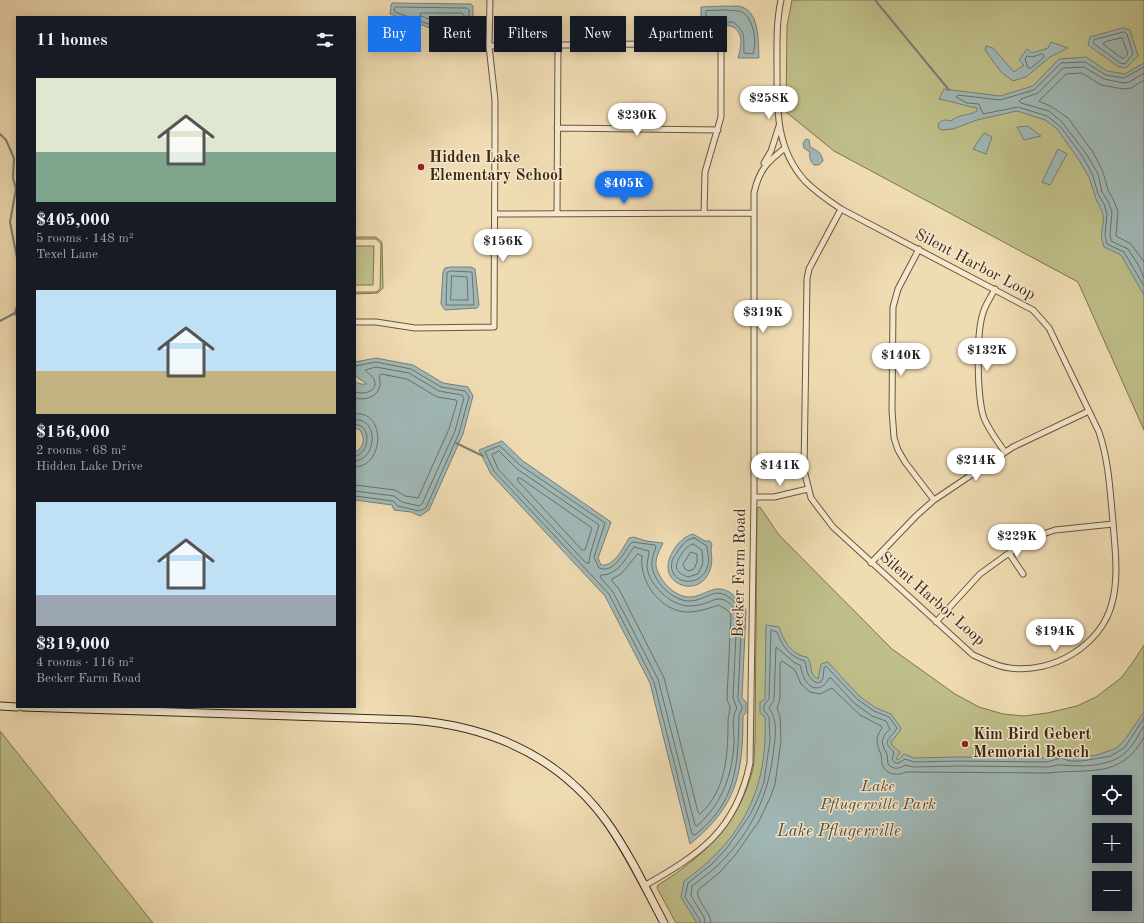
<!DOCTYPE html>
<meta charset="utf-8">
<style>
:root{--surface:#171b24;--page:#20242c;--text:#f1f3f6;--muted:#9ea1a6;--accent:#1a73e8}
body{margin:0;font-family:"Old Standard TT",serif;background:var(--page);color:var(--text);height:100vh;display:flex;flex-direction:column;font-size:15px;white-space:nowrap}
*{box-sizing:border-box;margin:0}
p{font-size:13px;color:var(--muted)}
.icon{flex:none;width:22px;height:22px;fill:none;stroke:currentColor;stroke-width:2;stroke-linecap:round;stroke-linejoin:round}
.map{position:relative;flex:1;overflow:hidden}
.side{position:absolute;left:16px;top:16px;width:340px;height:692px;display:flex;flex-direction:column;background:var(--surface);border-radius:0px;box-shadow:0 2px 10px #0003}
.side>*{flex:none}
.hud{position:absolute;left:368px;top:16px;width:380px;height:36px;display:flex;gap:8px}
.controls{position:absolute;left:1092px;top:775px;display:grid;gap:8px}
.controls a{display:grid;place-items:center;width:40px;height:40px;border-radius:0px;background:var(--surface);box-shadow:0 2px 10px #0003;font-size:20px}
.price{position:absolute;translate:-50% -34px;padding:0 9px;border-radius:14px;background:#fff;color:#222;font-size:13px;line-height:26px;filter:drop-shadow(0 1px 2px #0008)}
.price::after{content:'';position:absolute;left:50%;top:24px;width:12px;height:9px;margin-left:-6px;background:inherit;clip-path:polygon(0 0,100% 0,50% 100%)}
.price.current{background:var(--accent);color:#fff}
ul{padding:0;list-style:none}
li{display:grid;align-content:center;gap:8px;height:212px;padding:0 20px}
li span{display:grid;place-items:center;height:124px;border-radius:0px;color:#555}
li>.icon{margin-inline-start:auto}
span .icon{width:72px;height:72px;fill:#fffc;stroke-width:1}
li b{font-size:17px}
h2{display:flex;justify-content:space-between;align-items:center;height:48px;padding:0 20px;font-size:17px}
.chip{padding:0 14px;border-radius:0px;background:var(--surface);box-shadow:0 2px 10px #0003;font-size:14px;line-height:36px}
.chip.current{background:var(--accent);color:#fff}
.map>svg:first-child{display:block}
.green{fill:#bfbf89;stroke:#7e744e;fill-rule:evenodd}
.water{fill:#a0b9b8;stroke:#787f76;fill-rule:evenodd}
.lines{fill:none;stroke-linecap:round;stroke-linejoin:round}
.shore{stroke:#6e7166;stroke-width:1}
.stream{stroke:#787f76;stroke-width:2}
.street-casing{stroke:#69563b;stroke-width:7}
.secondary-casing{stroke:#3c2913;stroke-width:9}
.street{stroke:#f5e8ce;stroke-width:5}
.secondary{stroke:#f5e8ce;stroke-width:7}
.poi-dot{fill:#8f2418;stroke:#f5e8ce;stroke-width:1.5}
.labels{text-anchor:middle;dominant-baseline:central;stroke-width:3;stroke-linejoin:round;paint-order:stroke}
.poi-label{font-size:16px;font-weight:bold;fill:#3c2913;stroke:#f5e8ce;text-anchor:start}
.street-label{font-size:16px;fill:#3c2913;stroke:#f5e8ce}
.park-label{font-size:16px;font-style:italic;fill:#5d4e30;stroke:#f5e8ce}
.water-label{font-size:17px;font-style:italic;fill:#554d3c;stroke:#f5e8ce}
</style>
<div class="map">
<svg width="1144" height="923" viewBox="0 0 1144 923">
<rect width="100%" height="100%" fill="#f0dcb3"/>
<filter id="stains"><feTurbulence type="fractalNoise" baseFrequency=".005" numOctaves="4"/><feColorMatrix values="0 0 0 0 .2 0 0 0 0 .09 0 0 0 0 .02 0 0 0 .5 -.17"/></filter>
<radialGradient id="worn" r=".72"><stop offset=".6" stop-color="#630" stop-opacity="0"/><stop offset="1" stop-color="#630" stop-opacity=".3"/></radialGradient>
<path class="green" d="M792 0H1144V430L1078 282 834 151 786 112 787 26Z
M355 237H376L382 242 383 288 378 293 355 294V292H376L380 289 381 244 376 239H355Z
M355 246H374L373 285H355Z
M760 507 779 535 892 649 955 694 979 707 1003 714 1024 716 1047 713 1077 706 1096 697 1121 678 1133 662 1144 645V923H676L657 888 658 885C702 858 739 823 752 772 755 762 754 751 755 741L757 508ZM1099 782H1125V808H1099ZM1099 830H1125V856H1099ZM1099 878H1125V904H1099Z
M0 731 153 923H0Z"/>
<path class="water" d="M392 3 471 4 473 6V31L471 33 433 29 390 14 391 5Z
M726 6C731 7 738 5 742 7 760 13 758 43 759 58H738C740 50 743 40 739 33 732 20 712 26 705 35L701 34V7Z
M1123 28 1130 30 1138 56 1126 68 1119 67 1088 45 1090 37Z
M1051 42 1068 48 1050 57 1026 77 1013 81 1001 72 985 50 986 46 993 48 1014 72 1024 65 1019 60 1027 49 1032 53 1048 48Z
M1086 57 1107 71 1125 74 1144 63V295L1121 255 1104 247C1098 233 1105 226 1103 215 1102 210 1100 210 1100 206L1097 202 1089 177 1079 160 1057 129 1045 120 1017 111 977 120 953 129 941 130 938 127 939 123C943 119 946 120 951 121 958 114 969 116 977 111V108C964 106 952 101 939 99L944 89 1000 96 1033 86 1059 59Z
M1028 126 1041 136 1024 140 1017 127Z
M984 133 992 137 986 154 973 149Z
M806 139 809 140 810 147C817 151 821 151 823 161L819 165H814C810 161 809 157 810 152L804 148 803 143Z
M1058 149 1067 154 1050 185 1042 182Z
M450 267H471L475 269 479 305 477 308 445 310 441 304 443 272 445 268Z
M376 358 413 365 443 383 468 387 473 396 463 434 429 510 420 516 411 512 394 510 392 505 355 500V452C365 447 365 437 359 429H355V382L361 384H367L355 376V362Z
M502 441 523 461 611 522 598 558 601 565C614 567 623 548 629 538L634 537 646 541 663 543C660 549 655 558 656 566 659 580 673 595 687 597 699 598 707 590 717 589 730 588 739 600 746 610L742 698 746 702V713L743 716C743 774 737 806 690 844L650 683 605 596 491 474 479 450Z
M693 534 705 541H710L712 544C709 554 716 561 707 576 694 598 654 582 673 551 678 543 683 537 693 534Z
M766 625 779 627C784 641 791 655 807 657 813 664 808 674 818 679L821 664 828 662 859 696 876 708 891 714 901 728 900 731 891 742 892 745 900 752 896 759 898 760 904 754 914 758 959 757 1047 758 1056 757 1060 754 1070 757H1082L1097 755 1117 748 1126 738 1144 712V923H697L681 897 684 881C743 839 768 789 765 717L760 713V702L765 699ZM1099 782H1125V808H1099ZM1099 830H1125V856H1099ZM1099 878H1125V904H1099Z"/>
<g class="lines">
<path class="shore" d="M396 7 467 8 469 10V27L467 29 434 26 395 12 394 9Z
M726 10C731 11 738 10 742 12 754 19 757 42 753 54L744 53C743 37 747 33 733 22H719L708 27H706V11Z
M422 13H462L464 15V22L462 23 435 21 421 16 420 14Z
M1124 32 1127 34 1133 54 1125 64 1120 63 1093 43 1094 40Z
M1122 38 1128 54 1123 59 1103 44 1105 42Z
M1042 54 1044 55V57L1031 68H1028L1025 59 1027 56 1032 57Z
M1144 67 1124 78 1106 75 1085 62 1061 63 1034 90 1000 100 958 95 956 97 967 103 979 104 983 114 1018 107 1047 116 1060 126 1083 157 1093 176 1098 194 1104 204 1107 214 1105 235 1107 244 1124 252 1144 286
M1144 73 1129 82 1124 83 1104 79 1084 67 1063 68 1038 93 1021 99 1019 101 1021 103 1049 111 1062 122 1087 155 1098 174 1102 192 1108 201 1112 212 1110 235 1111 241 1128 249 1139 266 1144 278
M1144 80 1131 88 1123 89 1101 85 1082 73 1066 74 1039 101 1052 107 1068 118 1093 152 1103 172 1108 190 1113 199 1118 211 1116 236 1131 244 1144 262
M451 271 472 272 474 305H446L447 273Z
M452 276 467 277 468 300H451Z
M355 366 376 362 411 369 441 387 465 391 469 397 459 433 426 508 419 511 398 506 393 501 355 496
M355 392C363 395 379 392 374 379 372 375 367 373 365 370L376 367 409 373 439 391 462 395 464 398 455 431 422 504 419 506 402 502 394 496 355 491
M355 398C371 402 384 392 379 376L381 374 407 379 437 397 456 400 457 402 449 429 418 498 405 496 395 490 355 485
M355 414C386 410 385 466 355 467
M355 420C378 417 378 459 355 461
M355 425C371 422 371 454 355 456
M500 446 520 465 605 523 594 557 599 568C615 574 623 552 632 542L655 545 656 547C654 553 651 560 652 566 654 582 671 599 687 601 699 602 708 594 717 593 728 593 736 603 742 611L738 698C741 709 745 703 739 715 738 765 737 802 695 835L692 834 654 682 609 594 494 471 485 452Z
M499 451 517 469 599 525 590 555 589 563H586L498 469 492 455Z
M518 478H520L592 528 585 550H582L518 481Z
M694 538 707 546C707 553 710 558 708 565 702 590 667 584 672 562 672 558 676 555 678 551 682 545 686 539 694 538Z
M693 544 702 550 703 563 698 574 688 577C674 572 674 566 681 555 684 550 688 545 693 544Z
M634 547 649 551C649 556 647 561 647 566 648 584 670 605 688 606 694 606 701 605 706 603 710 602 714 599 718 599 726 598 733 606 737 613L733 698 737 708C731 717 734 730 734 741 733 774 722 804 697 826L695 825 658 679 613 592 600 577 601 575C618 575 625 559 634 547Z
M691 552 697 554V562L694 569 689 571 685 569 683 565Z
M638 554 642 556C639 582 661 612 688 612 699 612 709 608 719 605L727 610 731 614 727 698C727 701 729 704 730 707 730 710 728 717 728 722 728 754 726 791 700 814L698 812 664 678 619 589 612 581V579L621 574Z
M700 923V920L685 897 688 883 712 864 727 848 750 815 759 796 764 782 770 740 769 717 764 710V705L769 699 771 630 777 632C782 646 790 657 805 661 807 671 807 678 817 683L821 682 823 678 824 668 826 666 857 699 874 711 889 717 897 728C891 739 880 740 894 752L892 759 895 763H899L905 759 914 762 959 761 1047 762 1061 758 1070 761H1082L1111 756 1125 747 1144 718
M705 923 704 917 691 896 692 886C700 880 708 874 716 867 751 834 770 794 774 746 776 734 777 718 769 708L774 700 776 647 795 663 800 665C802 671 802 676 806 681 813 692 824 689 829 678H831L854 703 872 716 886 721 890 729 885 734 882 741 884 749 887 754 888 764C893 770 899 769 905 765L914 767 959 766 1047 767C1052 767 1058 764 1062 765 1083 767 1114 767 1129 749 1135 742 1139 734 1144 726
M711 923C711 911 695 901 698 890L720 872 736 854 759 821 770 798 775 784 781 741 780 716 777 708 780 699V663L782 661 795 670 801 684 810 692 820 694 832 688 860 715 881 726 882 728C874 740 877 743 881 755 882 758 881 761 882 764 886 775 897 776 906 772L1048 773C1087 768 1121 780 1144 737"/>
<path class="stream" d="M875 0 949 90
M0 134 6 140 14 158 13 178 16 189 10 222 17 258
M17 306 15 313 17 316
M0 321 15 313
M17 383V384
M456 443 483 456"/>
<g class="street-casing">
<path id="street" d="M781 0C776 23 777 46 777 70 777 110 776 149 805 181 816 192 829 201 841 209L1033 310 1049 328 1099 432C1109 462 1110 491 1113 522 1115 549 1119 577 1112 603 1101 646 1052 674 1010 668 997 667 985 660 973 655L833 527 811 498 804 470 807 279 809 269 841 209
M489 46 721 43V117L705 172 704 213
M557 128 718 130
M764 163 771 151 779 126
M557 213 558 45
M495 214 754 213
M919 249 898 289 893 307 892 410 894 438 898 450 905 462 934 500
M995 289C991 297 985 305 983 313 976 334 977 398 984 418 989 430 997 441 1005 452
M355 322H376L415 328 494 327 495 129V100L489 46 490 0
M754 497H774L808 489
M1009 553 1023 574
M871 563 916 516 934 500 1013 447 1089 411
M936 622 980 574 1009 553 1040 535 1055 530 1113 524
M644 886C700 854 736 831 750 763L754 497V193C759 170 767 162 785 148"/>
</g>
<g class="secondary-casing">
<path id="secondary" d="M0 706 17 707
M23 707 411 720C491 726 559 756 607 822 629 853 646 889 664 923"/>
</g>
<use href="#street" class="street"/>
<use href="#secondary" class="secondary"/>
</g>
<g class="poi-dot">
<circle cx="421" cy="167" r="4"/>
<circle cx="965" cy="744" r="4"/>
</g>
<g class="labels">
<g class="poi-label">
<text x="429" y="158">Hidden Lake<tspan x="429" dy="18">Elementary School</tspan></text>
<text x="973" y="735">Kim Bird Gebert<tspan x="973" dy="18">Memorial Bench</tspan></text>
</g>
<g class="street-label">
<text transform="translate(975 265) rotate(28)">Silent Harbor Loop</text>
<text transform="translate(740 573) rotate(-89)">Becker Farm Road</text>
<text transform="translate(932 599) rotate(41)">Silent Harbor Loop</text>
</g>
<g class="park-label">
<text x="878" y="787">Lake<tspan x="878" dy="18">Pflugerville Park</tspan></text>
</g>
<g class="water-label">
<text x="839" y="831">Lake Pflugerville</text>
</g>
</g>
<rect width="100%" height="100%" filter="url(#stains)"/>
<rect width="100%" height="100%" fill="url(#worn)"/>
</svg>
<div class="controls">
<a><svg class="icon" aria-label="locate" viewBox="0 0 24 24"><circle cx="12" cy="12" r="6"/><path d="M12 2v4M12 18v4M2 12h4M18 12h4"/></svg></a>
<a>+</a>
<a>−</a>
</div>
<b class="price" style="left:769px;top:120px">$258K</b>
<b class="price" style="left:637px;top:137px">$230K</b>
<b class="price current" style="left:624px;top:205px">$405K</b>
<b class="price" style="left:503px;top:263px">$156K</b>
<b class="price" style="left:763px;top:334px">$319K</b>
<b class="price" style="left:987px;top:372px">$132K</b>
<b class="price" style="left:901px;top:377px">$140K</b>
<b class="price" style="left:976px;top:482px">$214K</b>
<b class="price" style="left:780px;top:487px">$141K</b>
<b class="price" style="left:1017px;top:558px">$229K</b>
<b class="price" style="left:1055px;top:653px">$194K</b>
<div class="hud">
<a class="chip current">Buy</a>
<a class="chip">Rent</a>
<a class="chip">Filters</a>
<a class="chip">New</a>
<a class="chip">Apartment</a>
</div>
<section class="side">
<h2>11 homes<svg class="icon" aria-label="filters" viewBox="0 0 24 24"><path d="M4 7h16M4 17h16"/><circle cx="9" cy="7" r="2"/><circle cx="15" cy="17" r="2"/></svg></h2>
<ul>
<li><span style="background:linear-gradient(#dfe7d0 60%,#7fa58c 0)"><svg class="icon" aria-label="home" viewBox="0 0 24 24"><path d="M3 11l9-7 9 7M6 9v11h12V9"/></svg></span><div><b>$405,000</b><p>5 rooms · 148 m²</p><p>Texel Lane</p></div></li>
<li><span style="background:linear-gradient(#bfe0f5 65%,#c2b280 0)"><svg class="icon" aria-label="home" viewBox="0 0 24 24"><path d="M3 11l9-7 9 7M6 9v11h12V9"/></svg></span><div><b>$156,000</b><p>2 rooms · 68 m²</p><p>Hidden Lake Drive</p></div></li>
<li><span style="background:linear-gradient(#bfe0f5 75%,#9aa5b1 0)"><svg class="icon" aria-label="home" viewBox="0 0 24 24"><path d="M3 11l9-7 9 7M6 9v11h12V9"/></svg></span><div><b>$319,000</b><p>4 rooms · 116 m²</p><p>Becker Farm Road</p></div></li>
</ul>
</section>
</div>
